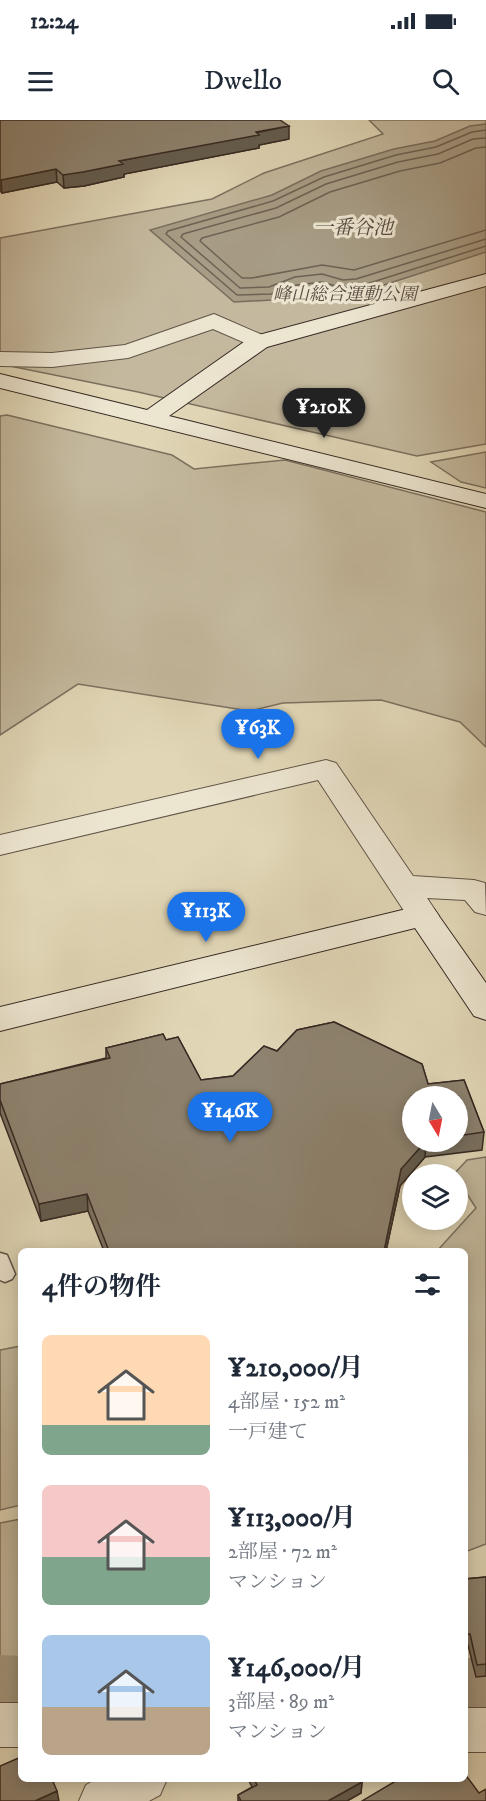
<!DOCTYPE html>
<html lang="ja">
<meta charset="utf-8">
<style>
:root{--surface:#fff;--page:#f2f2f3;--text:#1f2937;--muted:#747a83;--accent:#1a73e8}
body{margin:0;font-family:"IM FELL DW Pica","Noto Serif JP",serif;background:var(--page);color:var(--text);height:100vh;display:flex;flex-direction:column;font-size:22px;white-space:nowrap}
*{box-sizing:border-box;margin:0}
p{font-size:20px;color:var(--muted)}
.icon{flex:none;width:33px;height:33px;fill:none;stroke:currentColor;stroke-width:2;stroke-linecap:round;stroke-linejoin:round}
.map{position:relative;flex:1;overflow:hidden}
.sheet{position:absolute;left:18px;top:1128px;width:450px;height:534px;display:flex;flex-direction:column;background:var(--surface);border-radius:9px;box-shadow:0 3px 15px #0003}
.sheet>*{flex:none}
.needle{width:39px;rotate:170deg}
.fabs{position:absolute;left:402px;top:966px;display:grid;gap:12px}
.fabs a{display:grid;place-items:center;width:66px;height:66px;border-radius:50%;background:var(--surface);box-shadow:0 3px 15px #0003;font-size:30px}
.price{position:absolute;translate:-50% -51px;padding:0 14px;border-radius:21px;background:var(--accent);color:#fff;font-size:20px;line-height:39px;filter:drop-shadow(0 2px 3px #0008)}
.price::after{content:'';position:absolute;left:50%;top:36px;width:18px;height:14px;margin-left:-9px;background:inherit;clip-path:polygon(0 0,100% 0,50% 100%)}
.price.active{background:#222;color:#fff}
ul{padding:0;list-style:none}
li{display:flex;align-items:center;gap:18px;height:150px;padding:0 24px}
li span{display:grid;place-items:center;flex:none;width:168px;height:120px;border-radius:9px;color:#555}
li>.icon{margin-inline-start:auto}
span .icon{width:72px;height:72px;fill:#fffc;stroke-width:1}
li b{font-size:26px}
h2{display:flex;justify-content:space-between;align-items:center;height:72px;padding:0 24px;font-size:26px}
.status{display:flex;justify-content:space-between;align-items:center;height:42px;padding:0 30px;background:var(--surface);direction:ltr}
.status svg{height:16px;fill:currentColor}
header{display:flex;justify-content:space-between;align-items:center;height:78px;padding:0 24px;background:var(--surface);font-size:27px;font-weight:600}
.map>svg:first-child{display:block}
.green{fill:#c4b99e;stroke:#7c7160;stroke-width:1.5}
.water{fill:#a79c85;stroke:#796e5e;stroke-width:1.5}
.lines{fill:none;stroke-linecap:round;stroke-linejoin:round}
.shore{stroke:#6e6254;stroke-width:1.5}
.river{fill:#a79c85;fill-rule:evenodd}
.lane-casing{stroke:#605448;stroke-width:3}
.street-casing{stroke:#605448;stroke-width:2}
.secondary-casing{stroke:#352923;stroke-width:2}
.lane{fill:#ece5d0;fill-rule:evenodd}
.street{fill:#ece5d0;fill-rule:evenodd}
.secondary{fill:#ece5d0;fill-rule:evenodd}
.wall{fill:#7a7160;stroke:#352923;stroke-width:1.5;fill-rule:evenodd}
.shaded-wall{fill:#635c4e;stroke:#352923;stroke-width:1.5}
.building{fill:#8e8370;stroke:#352923;stroke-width:1.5}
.labels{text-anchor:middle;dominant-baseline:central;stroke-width:6;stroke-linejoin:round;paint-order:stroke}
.far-park-label{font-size:18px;font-style:italic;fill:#594d42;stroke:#ece5d0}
.far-water-label{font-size:20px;font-style:italic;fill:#574c40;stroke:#ece5d0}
</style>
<div class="status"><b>12:24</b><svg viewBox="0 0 49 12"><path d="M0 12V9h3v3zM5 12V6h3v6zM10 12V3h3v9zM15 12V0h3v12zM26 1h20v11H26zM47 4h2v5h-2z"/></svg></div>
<header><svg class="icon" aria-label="menu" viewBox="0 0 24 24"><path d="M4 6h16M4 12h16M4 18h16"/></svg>Dwello<svg class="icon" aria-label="search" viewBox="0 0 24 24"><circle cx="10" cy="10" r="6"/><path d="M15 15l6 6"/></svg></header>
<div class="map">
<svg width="486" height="1681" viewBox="0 0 486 1681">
<rect width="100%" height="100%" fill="#e1d7b7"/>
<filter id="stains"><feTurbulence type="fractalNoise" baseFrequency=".00333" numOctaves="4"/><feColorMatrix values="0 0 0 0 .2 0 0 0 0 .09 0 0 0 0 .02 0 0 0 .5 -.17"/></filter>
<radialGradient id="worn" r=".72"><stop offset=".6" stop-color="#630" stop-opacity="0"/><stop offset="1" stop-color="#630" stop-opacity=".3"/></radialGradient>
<path class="green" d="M369 0H486V324L417 336 138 272 0 244V118L212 79 264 53 383 14Z
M7 295 172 335 194 349 285 340 486 392V627L460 602 381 580 283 583 250 591 78 564 0 615V296Z
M486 332V368L461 362 431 342Z
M486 1037V1424L465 1432V1131H437L476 1088 458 1060V1054H454L467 1040Z
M21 1226V1385L0 1390V1230Z
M21 1399V1544H0V1403Z"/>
<path class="water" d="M486 4V132L359 173 341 174 323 167 299 170 272 180 234 182 150 110 272 75 321 51 394 29 435 21 470 6Z"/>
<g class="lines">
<path class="shore" d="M486 10 472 12 436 27 396 35 324 57 273 81 168 111 166 114 237 175 271 174 297 165 322 162 342 168 357 167 486 126
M486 18 473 19 438 34 398 42 326 64 276 88 183 114 181 117 240 168 269 167 295 157 322 154 343 160 356 159 486 119
M486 27 476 28 440 43 400 51 330 72 279 97 202 118 200 121 242 158H252L322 145 354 150 486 110"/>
<path class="river" d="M0 1535 21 1536V1624L0 1623Z
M465 1538H486V1626H465Z"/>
<g class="lane-casing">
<path id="lane" d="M0 1133 7 1135 15 1154 12 1159 5 1162 0 1160Z"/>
</g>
<g class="street-casing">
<path id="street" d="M214 194 267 217 270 222 267 227 259 229 213 209 128 238 52 247 0 246V232L52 233 125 225Z
M326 640 336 643 413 756 474 760 485 763 486 795 475 792 465 780 427 778 439 796 434 803 423 807 412 803 318 660 0 735V715Z
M0 1583H21V1627H0Z
M465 1588H486V1632H465Z
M96 1659H167L160 1675 149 1681H79L86 1665Z"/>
</g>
<g class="secondary-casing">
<path id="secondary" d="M486 154V166L267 227 169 296 486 374V388L0 268V254L147 290 251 217Z
M423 785 434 789 486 863V900L474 896 415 808 0 911V887Z"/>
</g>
<use href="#lane" class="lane"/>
<use href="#street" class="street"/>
<use href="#secondary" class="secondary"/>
</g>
<path class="wall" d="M0 0 289 19 259 25V28L124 54V57L84 66 64 68 57 62 2 73 0 71Z
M334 902 422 944 428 964 464 960 484 1012 482 1030 425 1037 400 1066 386 1131H104L88 1091 41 1101 0 993V964L106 938V928L163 914 166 920 178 917 201 960 233 956 264 926 277 931 297 910ZM412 976H458V1022H412Z
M486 1457V1556L476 1557 468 1525 465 1526V1459Z
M248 1659H360L362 1662 361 1673 347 1681H238V1675L252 1667Z"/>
<path class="shaded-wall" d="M289 6V19L259 25V28L124 54V57L84 66 64 68 63 55 119 41Z
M56 49 57 62 2 73 1 60Z
M425 1022H426L425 1037 400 1066 386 1131H384L401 1049Z
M87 1074 88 1091 41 1101 39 1084Z
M362 1662 361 1673 347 1681H328Z
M57 1671 59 1681H35Z"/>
<path class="building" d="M0 0H280L289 6 256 12 259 15 119 41 123 44 83 52 63 55 56 49 1 60 0 59Z
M334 902 422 944 428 964 464 960 484 1012 458 1016V976H412V1022H425L401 1049 384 1131H109L87 1074 39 1084 0 980V964L110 938 106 928 163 914 166 920 178 917 201 960 233 956 264 926 277 931 297 910Z
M486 1457V1544L477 1545 470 1514H465V1459Z
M21 1637V1659H52L57 1671 35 1681H0V1646Z
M465 1654 479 1673 486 1669V1681H362L399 1659H465Z
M254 1659H360L362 1662 328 1681H241L238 1675 257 1665Z"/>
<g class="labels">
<g class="far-park-label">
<text x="345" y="175">峰山総合運動公園</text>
</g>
<g class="far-water-label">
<text x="353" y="108">一番谷池</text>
</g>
</g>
<rect width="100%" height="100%" filter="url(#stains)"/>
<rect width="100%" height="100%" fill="url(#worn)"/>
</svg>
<div class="fabs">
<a><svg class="needle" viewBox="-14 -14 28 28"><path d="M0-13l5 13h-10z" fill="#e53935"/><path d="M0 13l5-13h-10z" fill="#747a83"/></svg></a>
<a><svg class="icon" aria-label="layers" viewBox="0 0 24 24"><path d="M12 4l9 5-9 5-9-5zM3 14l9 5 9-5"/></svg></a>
</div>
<b class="price active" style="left:324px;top:319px">¥210K</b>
<b class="price" style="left:258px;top:640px">¥63K</b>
<b class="price" style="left:206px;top:823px">¥113K</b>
<b class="price" style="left:230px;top:1023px">¥146K</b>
<section class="sheet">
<h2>4件の物件<svg class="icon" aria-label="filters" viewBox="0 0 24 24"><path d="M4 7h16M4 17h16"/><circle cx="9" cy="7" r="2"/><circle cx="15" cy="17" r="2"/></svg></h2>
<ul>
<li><span style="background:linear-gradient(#ffd9b3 75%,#7fa58c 0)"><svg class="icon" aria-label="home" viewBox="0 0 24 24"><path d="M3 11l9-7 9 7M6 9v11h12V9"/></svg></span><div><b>¥210,000/月</b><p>4部屋 · 152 m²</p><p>一戸建て</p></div></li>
<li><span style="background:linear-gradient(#f6c9c9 60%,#7fa58c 0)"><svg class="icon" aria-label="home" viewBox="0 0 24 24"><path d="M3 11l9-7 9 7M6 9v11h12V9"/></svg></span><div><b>¥113,000/月</b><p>2部屋 · 72 m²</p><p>マンション</p></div></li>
<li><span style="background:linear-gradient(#a9c7e8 60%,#b9a48a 0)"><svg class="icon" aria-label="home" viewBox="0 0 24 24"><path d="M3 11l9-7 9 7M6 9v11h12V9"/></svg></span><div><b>¥146,000/月</b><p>3部屋 · 89 m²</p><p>マンション</p></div></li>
</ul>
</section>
</div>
